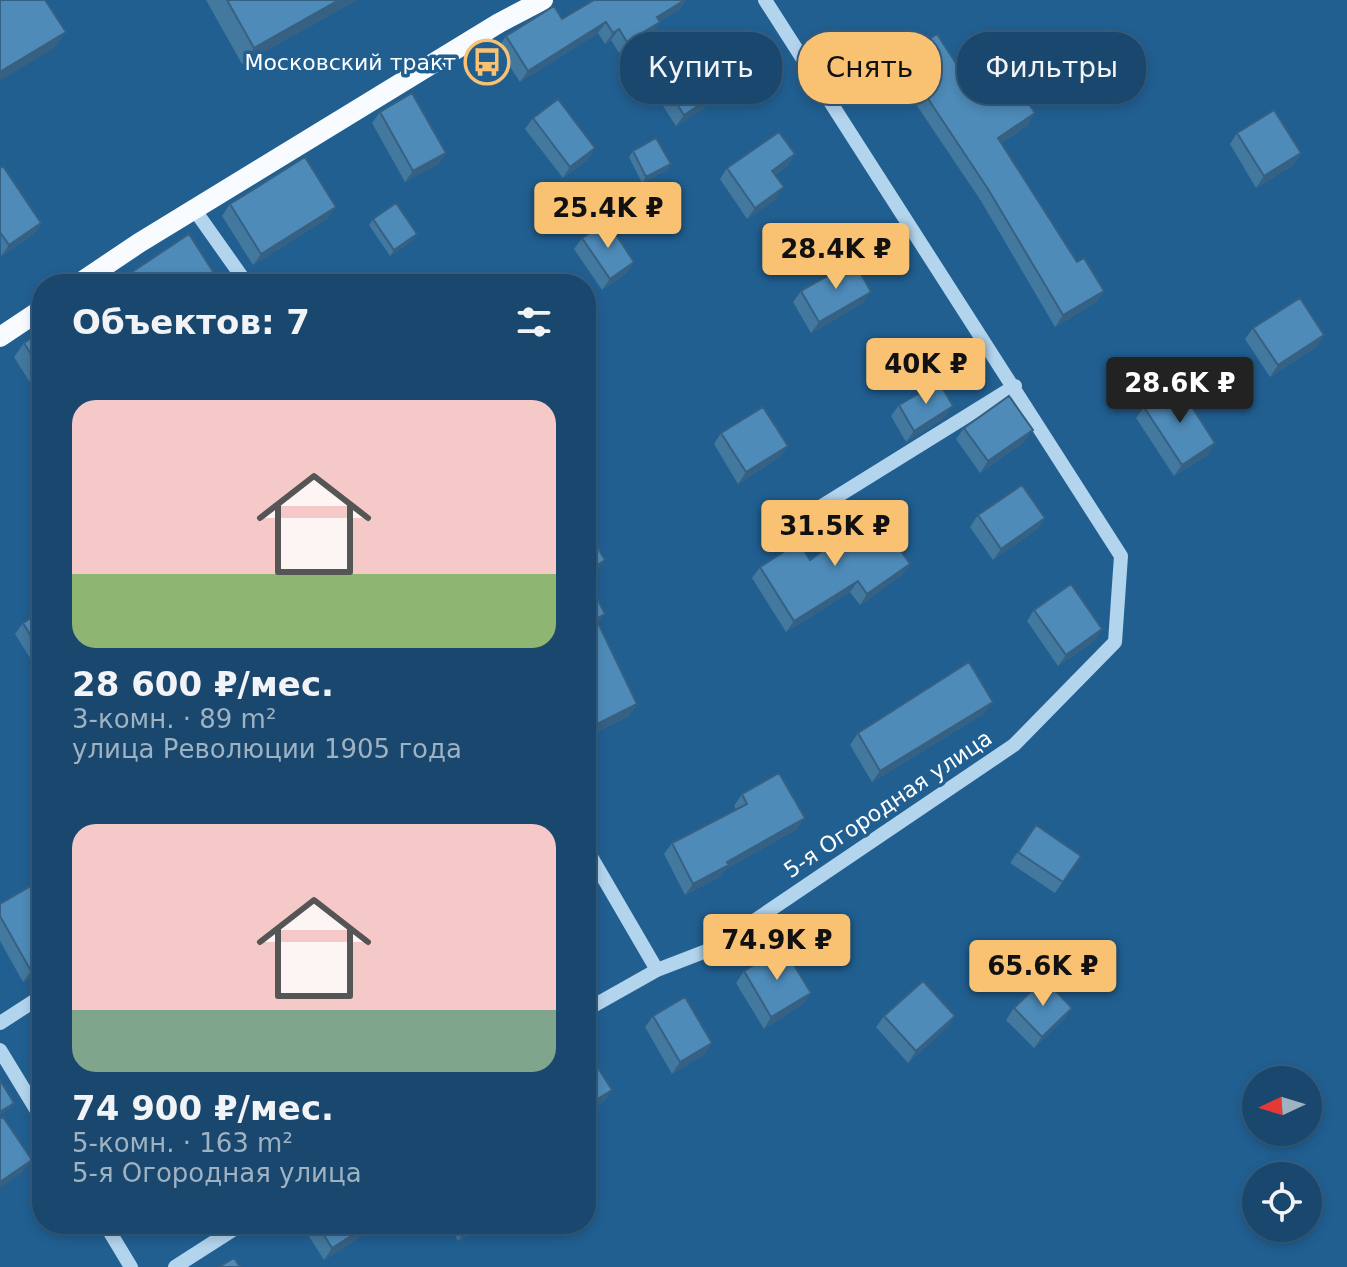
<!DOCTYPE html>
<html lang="ru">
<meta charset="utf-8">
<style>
:root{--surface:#19476d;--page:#265175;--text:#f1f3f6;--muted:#9fb2c2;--line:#375f80;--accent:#f9c273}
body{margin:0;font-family:"DejaVu Sans",sans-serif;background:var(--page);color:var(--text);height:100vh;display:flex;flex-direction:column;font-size:30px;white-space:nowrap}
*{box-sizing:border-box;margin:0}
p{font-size:26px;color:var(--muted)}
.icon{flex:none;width:44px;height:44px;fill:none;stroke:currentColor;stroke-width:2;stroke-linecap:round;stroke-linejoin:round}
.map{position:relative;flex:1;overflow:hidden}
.details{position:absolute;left:32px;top:274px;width:564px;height:960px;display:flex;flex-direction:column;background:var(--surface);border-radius:32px;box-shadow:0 4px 12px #0003,0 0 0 2px var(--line)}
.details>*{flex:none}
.top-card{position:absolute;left:620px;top:32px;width:606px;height:72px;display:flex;gap:16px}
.needle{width:52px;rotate:266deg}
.tools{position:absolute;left:1242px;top:1066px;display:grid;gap:16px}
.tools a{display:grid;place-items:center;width:80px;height:80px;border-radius:50%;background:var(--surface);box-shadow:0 4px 12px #0003,0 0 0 2px var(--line);font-size:40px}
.price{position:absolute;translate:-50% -68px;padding:0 18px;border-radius:8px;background:var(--accent);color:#111;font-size:26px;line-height:52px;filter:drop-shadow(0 2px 4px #0008)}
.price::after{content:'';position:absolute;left:50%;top:48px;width:24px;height:18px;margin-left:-12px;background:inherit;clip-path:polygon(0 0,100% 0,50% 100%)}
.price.on{background:#222;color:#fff}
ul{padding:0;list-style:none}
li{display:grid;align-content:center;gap:16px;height:424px;padding:0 40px}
li span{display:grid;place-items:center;height:248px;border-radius:24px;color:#555}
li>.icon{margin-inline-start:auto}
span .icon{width:144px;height:144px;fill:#fffc;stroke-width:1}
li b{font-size:34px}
h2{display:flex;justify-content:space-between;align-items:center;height:96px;padding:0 40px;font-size:34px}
.chip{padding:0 28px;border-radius:32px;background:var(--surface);box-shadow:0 4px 12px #0003,0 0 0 2px var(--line);font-size:28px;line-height:72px}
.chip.on{background:var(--accent);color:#111}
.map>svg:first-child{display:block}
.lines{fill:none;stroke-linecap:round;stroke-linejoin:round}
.minor{stroke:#b2d4ed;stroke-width:14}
.major{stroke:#f8fbff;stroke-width:20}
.wall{fill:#43789f}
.shaded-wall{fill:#376182}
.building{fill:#4e8bb9;stroke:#376182;stroke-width:2}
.labels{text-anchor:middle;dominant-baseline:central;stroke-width:7;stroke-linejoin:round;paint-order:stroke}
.poi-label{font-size:22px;fill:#fff;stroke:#215f91;text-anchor:end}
.street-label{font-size:22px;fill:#fff;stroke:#215f91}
</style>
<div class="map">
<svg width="1347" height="1267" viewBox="0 0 1347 1267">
<rect width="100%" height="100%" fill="#215f91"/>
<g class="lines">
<path class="minor" d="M194 209 247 284
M788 527 1015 386
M586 848 657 970
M586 1010 657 970 714 948 1014 745 1115 642 1121 556 765 0
M0 1023 42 996
M0 1050 42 1119
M105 1224 131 1267
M175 1267 242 1224"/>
<path class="major" d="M78 284 139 243 499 23 543 0
M0 337 42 309"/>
</g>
<path class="wall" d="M206 0H357L242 64Z
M686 0 679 10 660 21 652 33 619 53 611 40 605 44 598 33 520 82 498 48 506 36 562 19Z
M901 58 981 102 1028 125 1001 143 1077 262 1104 291 1096 302 1055 327 981 201 893 70Z
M662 81 732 90 676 126 654 92Z
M380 112 446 153 438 164 405 182 372 123Z
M533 118 595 148 587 160 563 178 525 129Z
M1237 133 1301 153 1293 165 1256 188 1230 144Z
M633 151 671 164 667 170 642 183 629 157Z
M795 154 787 166 775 175 776 199 747 219 720 179 727 168Z
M0 168 41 223 34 234 1 256Z
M230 204 328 218 253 265 222 216Z
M373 219 417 234 413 240 390 256 369 225Z
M582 238 627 273 602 290 574 249Z
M801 291 863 303 811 333 793 302Z
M1253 328 1324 335 1316 347 1270 377 1245 339Z
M42 331V400H41L14 357 24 343Z
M899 405 945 417 906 442 891 416Z
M1144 407 1208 455 1174 476 1136 418Z
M964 428 1025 441 980 473 956 439Z
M721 433 780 457 738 484 714 444Z
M978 515 1045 518 1037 529 993 560 970 527Z
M586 528 597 571 587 578 598 624 637 704 629 716 590 735 586 728Z
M810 560 910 564 902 575 860 605 850 592 786 632 752 578 760 567Z
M1034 610 1102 629 1094 641 1058 666 1027 621Z
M42 611V677L15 634 23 623Z
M985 713 872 782 850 745 858 733Z
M742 794 797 829 726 869 721 876 685 895 664 854 672 843 736 809 734 806Z
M1036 825 1081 856 1055 893 1010 863Z
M42 894V972L23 982 0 941V904Z
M744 971 803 1004 764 1029 736 983Z
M1014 1008H1072L1064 1019 1034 1048 1006 1020Z
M653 1016 705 1054 672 1074 645 1027Z
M884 1016H955L947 1027 908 1063 876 1027Z
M310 1224H380L324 1260 305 1230Z
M450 1224H490L458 1241Z"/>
<path class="shaded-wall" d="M339 0H357L242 64 254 48Z
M686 0 679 10 649 28 657 17Z
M606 22 598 33 520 82 528 71Z
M660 22 652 33 619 53 627 42Z
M619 29 611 40 605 44 613 33Z
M66 32 54 48 0 81V72Z
M740 78 732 90 676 126 684 115Z
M1035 113 1028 125 990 150 998 138Z
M595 148 587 160 563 178 570 167Z
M446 153 438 164 405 182 413 171Z
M1301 153 1293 165 1256 188 1264 176Z
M795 154 787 166 764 182 772 171Z
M671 164 667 170 642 183 646 177Z
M784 187 776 199 747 219 755 208Z
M336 207 328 218 253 265 261 254Z
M41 223 34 234 1 256 9 245Z
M417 234 413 240 390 256 394 250Z
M634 262 627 273 602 290 610 279Z
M1104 291 1096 302 1055 327 1063 315Z
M871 292 863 303 811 333 819 322Z
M1324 335 1316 347 1270 377 1278 365Z
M953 406 945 417 906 442 914 431Z
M1033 430 1025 441 980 473 988 461Z
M1215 443 1208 455 1174 476 1182 465Z
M788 446 780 457 738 484 746 472Z
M1045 518 1037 529 993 560 1001 549Z
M605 560 597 571 586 578V572Z
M910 564 902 575 860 605 867 594Z
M858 581 850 592 786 632 794 621Z
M605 614 597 626 596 619Z
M1102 629 1094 641 1058 666 1066 655Z
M993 702 985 713 872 782 880 771Z
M637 704 629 716 590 735 597 724Z
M805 818 797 829 726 869 721 876 685 895 693 884 727 862Z
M595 944 586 956V949Z
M42 965V972L23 982 31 971Z
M811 993 803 1004 764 1029 771 1017Z
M1072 1008 1064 1019 1034 1048 1042 1037Z
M955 1016 947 1027 908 1063 916 1051Z
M712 1043 705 1054 672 1074 680 1062Z
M612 1090 604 1102 586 1113V1106Z
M14 1103 10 1109 0 1115V1112Z
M32 1160 24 1171 0 1188V1182Z
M370 1224H380L324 1260 332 1248Z
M484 1224H490L458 1241 462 1235Z"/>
<path class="building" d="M0 0H45L66 32 0 72Z
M227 0H339L254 48Z
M594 0H685L657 17 660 22 627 42 619 29 613 33 606 22 528 71 506 36 554 6 562 19Z
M937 34 981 102 1013 80 1035 113 998 138 1077 262 1084 258 1104 291 1063 315 988 189 901 58Z
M718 44 740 78 684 115 662 81Z
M412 93 446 153 413 171 380 112Z
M558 99 595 148 570 167 533 118Z
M1274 110 1301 153 1264 176 1237 133Z
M779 132 795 154 772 171 784 187 755 208 727 168Z
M656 138 671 164 646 177 633 151Z
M305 157 336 207 261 254 230 204Z
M3 166 41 223 9 245 0 232V168Z
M396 203 417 234 394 250 373 219Z
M607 221 634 262 610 279 582 238Z
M189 234 219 281 214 284H114Z
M854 261 871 292 819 322 801 291Z
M1300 298 1324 335 1278 365 1253 328Z
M42 331V371L24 343Z
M939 382 953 406 914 431 899 405Z
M1178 385 1215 443 1182 465 1144 407Z
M1009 396 1033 430 988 461 964 428Z
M763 407 788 446 746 472 721 433Z
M1022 485 1045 518 1001 549 978 515Z
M874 514 910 564 867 594 858 581 794 621 760 567 799 542 810 560Z
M586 528 605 560 586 572Z
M586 576 605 614 596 619 637 704 597 724 586 701Z
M1071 584 1102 629 1066 655 1034 610Z
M42 611V654L23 623Z
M969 662 993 702 880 771 858 733Z
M779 773 805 818 727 862 729 865 693 884 672 843 747 804 742 794Z
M1036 825 1081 856 1063 882 1018 852Z
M36 883 42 894V965L31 971 0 916V904Z
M586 929 595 944 586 949Z
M783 947 811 993 771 1017 744 971Z
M1044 979 1072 1008 1042 1037 1014 1008Z
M923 981 955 1016 916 1051 884 1016Z
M685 997 712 1043 680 1062 653 1016Z
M586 1051H587L612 1090 586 1106Z
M0 1080 14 1103 0 1112Z
M3 1117 32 1160 0 1182V1119Z
M317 1224H370L332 1248Z
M457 1224H484L462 1235Z
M234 1258 240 1267H219Z"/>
<defs>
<g id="bus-ring" transform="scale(2.3)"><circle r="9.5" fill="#215f91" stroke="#f9c273" stroke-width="1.5"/><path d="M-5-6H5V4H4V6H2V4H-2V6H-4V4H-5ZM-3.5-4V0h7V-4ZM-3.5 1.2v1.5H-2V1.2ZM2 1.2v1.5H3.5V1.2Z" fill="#f9c273"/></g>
</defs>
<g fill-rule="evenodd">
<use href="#bus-ring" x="487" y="62"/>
</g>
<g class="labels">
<g class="poi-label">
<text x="456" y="62">Московский тракт</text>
</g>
<g class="street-label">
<text transform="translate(888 804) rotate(-34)">5-я Огородная улица</text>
</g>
</g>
</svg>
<div class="tools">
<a><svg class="needle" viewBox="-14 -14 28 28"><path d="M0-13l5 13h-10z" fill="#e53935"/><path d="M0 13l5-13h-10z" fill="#9fb2c2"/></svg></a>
<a><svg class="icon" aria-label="locate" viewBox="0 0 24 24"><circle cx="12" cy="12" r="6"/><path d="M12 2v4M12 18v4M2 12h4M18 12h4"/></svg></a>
</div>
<b class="price" style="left:608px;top:250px">25.4K ₽</b>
<b class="price" style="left:836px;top:291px">28.4K ₽</b>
<b class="price" style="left:926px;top:406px">40K ₽</b>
<b class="price on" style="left:1180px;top:425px">28.6K ₽</b>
<b class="price" style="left:835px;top:568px">31.5K ₽</b>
<b class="price" style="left:777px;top:982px">74.9K ₽</b>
<b class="price" style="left:1043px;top:1008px">65.6K ₽</b>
<div class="top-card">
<a class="chip">Купить</a>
<a class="chip on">Снять</a>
<a class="chip">Фильтры</a>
</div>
<section class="details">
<h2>Объектов: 7<svg class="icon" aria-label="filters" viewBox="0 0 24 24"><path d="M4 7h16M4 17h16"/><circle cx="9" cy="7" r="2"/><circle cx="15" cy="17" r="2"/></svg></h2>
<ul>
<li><span style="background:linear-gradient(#f6c9c9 70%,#8fb573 0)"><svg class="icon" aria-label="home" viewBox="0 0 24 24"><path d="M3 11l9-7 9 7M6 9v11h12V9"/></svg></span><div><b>28 600 ₽/мес.</b><p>3-комн. · 89 m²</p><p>улица Революции 1905 года</p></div></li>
<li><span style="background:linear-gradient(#f6c9c9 75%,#7fa58c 0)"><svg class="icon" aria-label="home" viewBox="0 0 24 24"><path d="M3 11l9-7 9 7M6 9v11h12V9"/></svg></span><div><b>74 900 ₽/мес.</b><p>5-комн. · 163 m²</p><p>5-я Огородная улица</p></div></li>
</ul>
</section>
</div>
